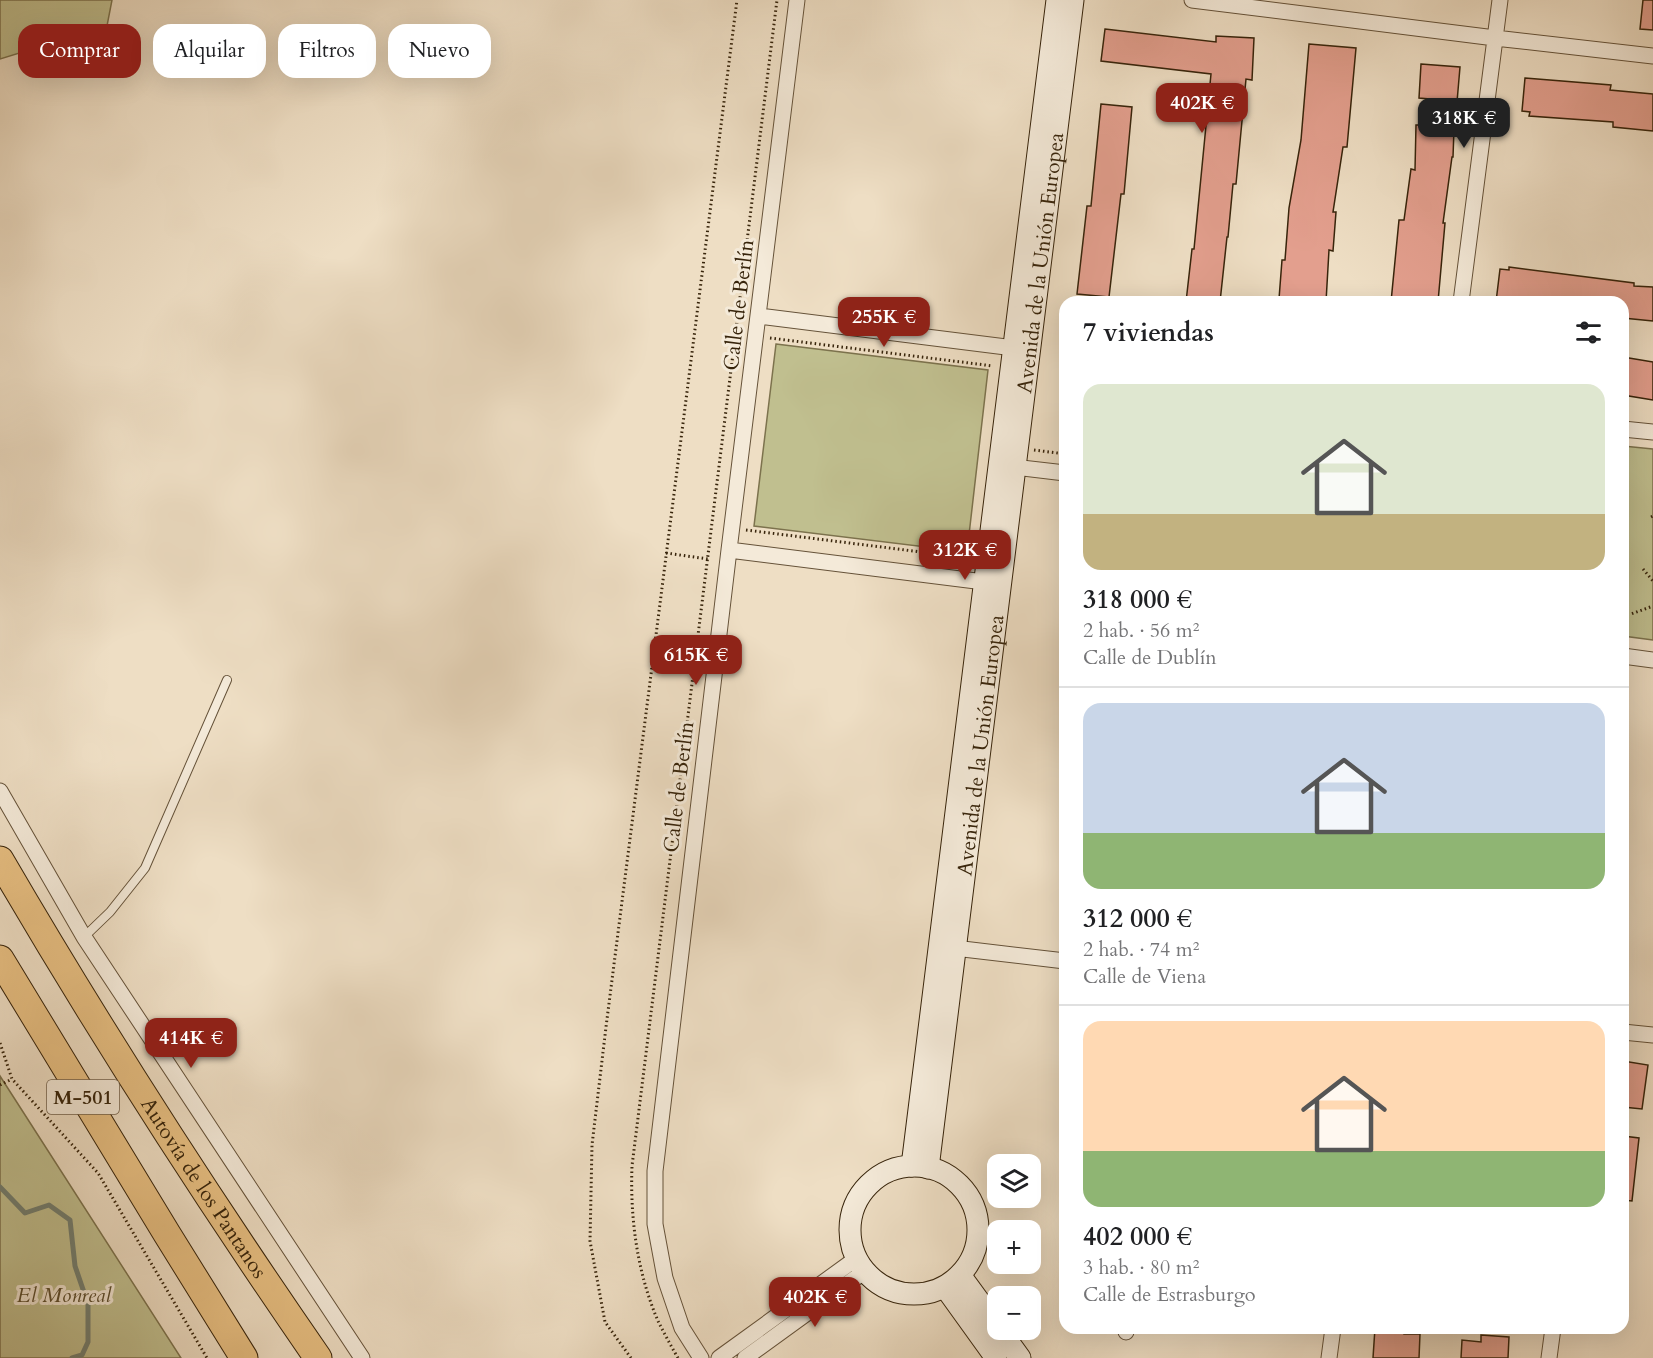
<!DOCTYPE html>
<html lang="es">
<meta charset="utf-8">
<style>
:root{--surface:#fff;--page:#f6f6f6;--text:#202124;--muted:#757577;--line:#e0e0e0;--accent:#8f2418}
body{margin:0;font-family:Cardo,serif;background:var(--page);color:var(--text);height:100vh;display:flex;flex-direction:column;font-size:22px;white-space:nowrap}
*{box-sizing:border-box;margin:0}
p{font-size:20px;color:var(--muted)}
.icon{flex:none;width:33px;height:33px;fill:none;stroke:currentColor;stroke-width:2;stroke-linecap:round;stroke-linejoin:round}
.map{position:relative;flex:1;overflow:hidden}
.sheet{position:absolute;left:1059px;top:296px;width:570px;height:1038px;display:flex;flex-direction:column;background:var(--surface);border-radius:18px;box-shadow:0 6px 24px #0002}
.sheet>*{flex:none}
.hud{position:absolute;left:18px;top:24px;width:570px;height:54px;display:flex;gap:12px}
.tools{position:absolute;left:987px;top:1154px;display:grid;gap:12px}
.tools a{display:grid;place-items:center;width:54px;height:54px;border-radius:12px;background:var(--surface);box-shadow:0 6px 24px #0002;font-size:30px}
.price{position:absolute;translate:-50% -51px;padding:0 14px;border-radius:12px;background:var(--accent);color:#fff;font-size:20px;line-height:39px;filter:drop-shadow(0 2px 3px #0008)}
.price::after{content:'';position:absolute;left:50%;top:36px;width:18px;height:14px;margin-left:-9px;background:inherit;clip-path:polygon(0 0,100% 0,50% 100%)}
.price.on{background:#222;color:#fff}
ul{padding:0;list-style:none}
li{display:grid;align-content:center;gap:12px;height:318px;padding:0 24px}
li+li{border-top:2px solid var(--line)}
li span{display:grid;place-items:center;height:186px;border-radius:18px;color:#555}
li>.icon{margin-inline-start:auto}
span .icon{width:108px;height:108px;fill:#fffc;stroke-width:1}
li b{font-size:26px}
h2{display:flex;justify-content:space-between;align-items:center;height:72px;padding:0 24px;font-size:26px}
.chip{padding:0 21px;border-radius:18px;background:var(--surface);box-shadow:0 6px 24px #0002;font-size:21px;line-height:54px}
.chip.on{background:var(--accent);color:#fff}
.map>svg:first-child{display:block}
.green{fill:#c0bf8f;stroke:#7c724d;stroke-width:1.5}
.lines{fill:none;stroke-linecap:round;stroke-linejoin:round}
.stream{stroke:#727f72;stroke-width:5}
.building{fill:#e39f8e;stroke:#37240b;stroke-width:1.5}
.lane-casing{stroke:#655239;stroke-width:10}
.street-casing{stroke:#655239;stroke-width:17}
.secondary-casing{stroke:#37240b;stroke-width:23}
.highway-casing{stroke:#37240b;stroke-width:29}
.path{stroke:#37240b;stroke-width:3;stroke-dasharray:1.5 3;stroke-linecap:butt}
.lane{stroke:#f4ead9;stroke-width:8}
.street{stroke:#f4ead9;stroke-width:15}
.secondary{stroke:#f4ead9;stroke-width:21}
.highway{stroke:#e7bf82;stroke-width:27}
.labels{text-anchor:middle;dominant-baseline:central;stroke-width:6;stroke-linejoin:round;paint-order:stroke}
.shield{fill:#f4ead9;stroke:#705f49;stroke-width:1.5}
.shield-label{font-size:20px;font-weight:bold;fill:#37240b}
.street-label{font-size:21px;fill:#37240b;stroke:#f4ead9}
.park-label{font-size:21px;font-style:italic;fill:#594b2c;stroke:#f4ead9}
</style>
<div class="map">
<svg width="1653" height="1358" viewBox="0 0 1653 1358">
<rect width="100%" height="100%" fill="#eedec4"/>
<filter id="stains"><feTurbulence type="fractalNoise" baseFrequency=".00333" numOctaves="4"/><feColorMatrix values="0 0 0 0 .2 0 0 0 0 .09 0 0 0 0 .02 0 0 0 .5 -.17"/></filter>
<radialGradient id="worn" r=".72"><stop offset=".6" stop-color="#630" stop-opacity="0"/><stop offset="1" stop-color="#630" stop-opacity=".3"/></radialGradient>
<path class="green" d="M0 0H112L107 26 0 59Z
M776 344 988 370 967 552 754 526Z
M1623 446 1653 449V640L1623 636Z
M0 1076 181 1358H0Z"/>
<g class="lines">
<path class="stream" d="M0 1187 25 1213 49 1205 70 1220 75 1266 88 1304V1342L82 1355 72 1358"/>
</g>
<path class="building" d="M1643 0H1653V30L1640 29Z
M1105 29 1216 42V36L1254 38 1252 80 1246 79 1236 184H1233L1228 237H1227L1220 302H1186L1192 249H1194L1211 74 1101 61Z
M1309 44 1356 48 1347 147H1343L1333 212H1336L1333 251 1329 250 1326 302 1279 299 1282 260H1285L1289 208 1301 140Z
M1421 64 1460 67 1457 102H1455L1453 157H1452L1443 223H1445L1438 302H1391L1399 220H1404L1411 169 1415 170 1416 125H1440V100L1419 98Z
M1525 78 1611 85 1610 90 1653 94V131L1613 127V122L1529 116 1530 112 1522 111Z
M1101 104 1132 107 1124 194H1121L1109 297 1077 294 1087 206H1091Z
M1509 267 1634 283V286L1653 287V321L1623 318V302H1496L1500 269 1509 270Z
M1623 357 1653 362V400L1623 395Z
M1623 1061 1648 1065 1642 1109 1623 1107Z
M1623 1136 1639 1138 1632 1201 1623 1200Z
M1375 1328H1404V1334H1420L1419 1358H1373Z
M1481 1335 1509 1337 1508 1358H1461L1462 1340 1481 1342Z"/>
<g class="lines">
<g class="lane-casing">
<path id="lane" d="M84 937 110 912 145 868 227 680"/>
</g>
<g class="street-casing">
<path id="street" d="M1192 0 1495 38 1653 56
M1461 302 1500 0
M759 316 1014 348
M1623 429 1653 432
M1005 466 1065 473
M729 550 984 582
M1623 656 1653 660
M0 791 84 937 362 1358
M946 947 1065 961
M1623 1032 1653 1035
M1126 1332V1328
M701 1358 682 1328 665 1278 655 1224V1171L729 550 797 0
M719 1358 857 1258
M745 1358 865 1271
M1329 1358 1333 1328
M1549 1358 1553 1328"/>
</g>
<g class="secondary-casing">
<g id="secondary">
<circle cx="914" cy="1230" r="64"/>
<path d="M912 1166 1057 0"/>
<path id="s1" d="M928 1168 1073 0"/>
<path d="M960 1275 998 1327"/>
<path d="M945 1287 996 1358"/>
<path d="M999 1329 1020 1358"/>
</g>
</g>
<g class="highway-casing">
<g id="highway">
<path id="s2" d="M0 860C99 1030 206 1196 318 1358"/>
<path d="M0 959 167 1234 244 1358"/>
</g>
</g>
<path class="path" d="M770 338 993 366
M1034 450 1065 454
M1651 517 1653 516
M746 530 969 558
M666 553 708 559
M1643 569 1653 581
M1623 614H1631L1653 606
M0 1043 12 1079 98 1173 207 1358
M0 1085 12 1079
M631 1358 605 1322 590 1241 592 1145 606 1027 737 0
M678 1358C671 1346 664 1333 658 1321 637 1272 630 1218 632 1166L777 0"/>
<use href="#lane" class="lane"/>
<use href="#street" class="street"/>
<use href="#secondary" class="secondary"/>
<use href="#highway" class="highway"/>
</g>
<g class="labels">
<rect class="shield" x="47" y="1080" width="72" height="34" rx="4.5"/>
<g class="shield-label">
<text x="83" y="1097">M-501</text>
</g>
<g class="street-label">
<text stroke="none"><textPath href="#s1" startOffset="912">Avenida de la Unión Europea</textPath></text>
<text transform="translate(739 305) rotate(-83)">Calle de Berlín</text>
<text stroke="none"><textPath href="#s1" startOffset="426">Avenida de la Unión Europea</textPath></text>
<text transform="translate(679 787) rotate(-83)">Calle de Berlín</text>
<text stroke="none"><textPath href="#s2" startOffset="386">Autovía de los Pantanos</textPath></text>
</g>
<g class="park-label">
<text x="64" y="1295">El Monreal</text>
</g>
</g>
<rect width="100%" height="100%" filter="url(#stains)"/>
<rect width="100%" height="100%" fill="url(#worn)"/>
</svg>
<div class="tools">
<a><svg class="icon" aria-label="layers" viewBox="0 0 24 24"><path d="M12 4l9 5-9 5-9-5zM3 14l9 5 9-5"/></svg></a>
<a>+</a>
<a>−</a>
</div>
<b class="price" style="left:1202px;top:134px">402K €</b>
<b class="price on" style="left:1464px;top:149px">318K €</b>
<b class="price" style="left:884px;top:348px">255K €</b>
<b class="price" style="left:965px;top:581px">312K €</b>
<b class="price" style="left:696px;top:686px">615K €</b>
<b class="price" style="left:191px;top:1069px">414K €</b>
<b class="price" style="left:815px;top:1328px">402K €</b>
<div class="hud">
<a class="chip on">Comprar</a>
<a class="chip">Alquilar</a>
<a class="chip">Filtros</a>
<a class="chip">Nuevo</a>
</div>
<section class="sheet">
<h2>7 viviendas<svg class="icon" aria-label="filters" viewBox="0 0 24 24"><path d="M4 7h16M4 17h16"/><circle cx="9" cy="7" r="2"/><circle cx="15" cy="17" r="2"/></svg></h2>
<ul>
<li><span style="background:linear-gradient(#dfe7d0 70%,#c2b280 0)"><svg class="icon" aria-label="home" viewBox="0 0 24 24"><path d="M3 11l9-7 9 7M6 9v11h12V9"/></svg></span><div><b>318 000 €</b><p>2 hab. · 56 m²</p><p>Calle de Dublín</p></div></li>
<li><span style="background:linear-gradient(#c9d6e8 70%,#8fb573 0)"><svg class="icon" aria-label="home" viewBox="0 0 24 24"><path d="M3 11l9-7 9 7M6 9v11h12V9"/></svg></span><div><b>312 000 €</b><p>2 hab. · 74 m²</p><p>Calle de Viena</p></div></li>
<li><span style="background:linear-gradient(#ffd9b3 70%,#8fb573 0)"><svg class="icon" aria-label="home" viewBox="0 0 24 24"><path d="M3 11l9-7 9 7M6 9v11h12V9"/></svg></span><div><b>402 000 €</b><p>3 hab. · 80 m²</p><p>Calle de Estrasburgo</p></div></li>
</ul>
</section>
</div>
